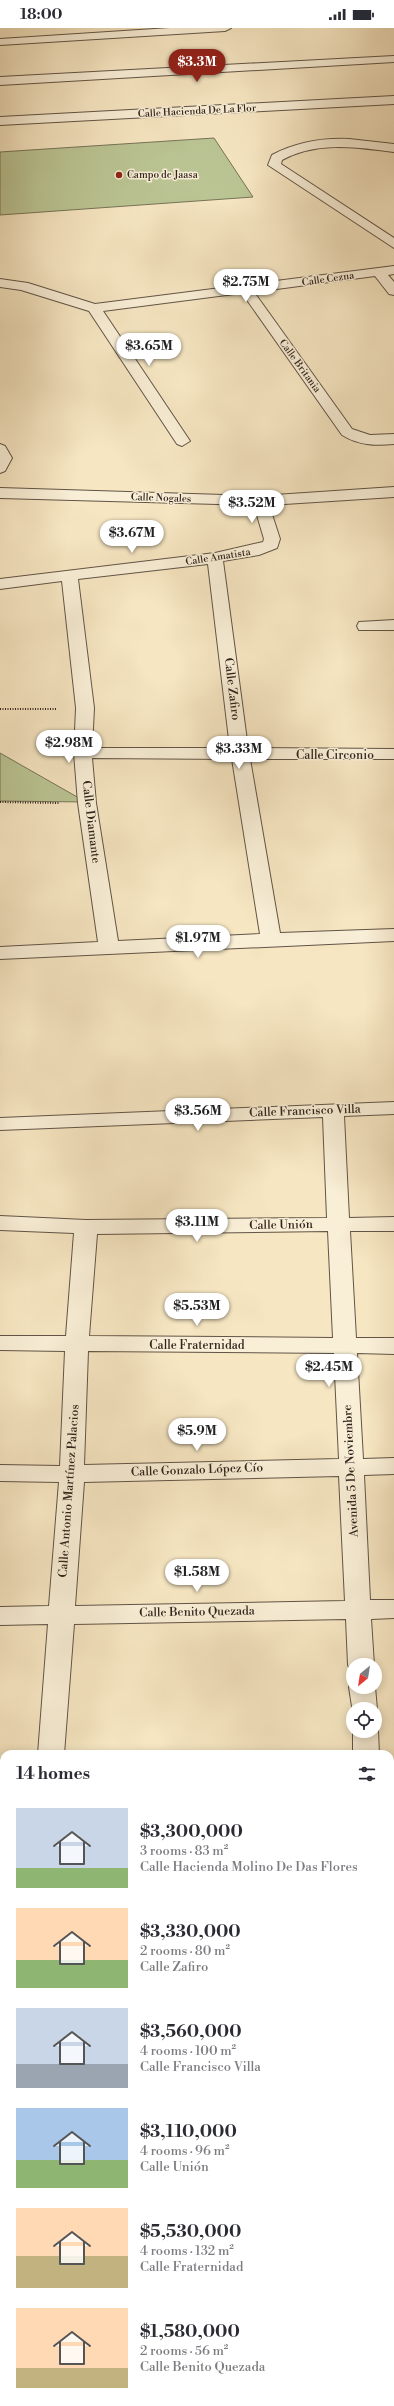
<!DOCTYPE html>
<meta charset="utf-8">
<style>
:root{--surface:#fff;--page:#f2f2f3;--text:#2b2b33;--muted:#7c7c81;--accent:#8f2418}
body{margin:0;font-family:"Libre Bodoni",serif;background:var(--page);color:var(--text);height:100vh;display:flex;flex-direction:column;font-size:15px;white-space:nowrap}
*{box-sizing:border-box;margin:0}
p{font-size:13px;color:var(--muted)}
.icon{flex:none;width:22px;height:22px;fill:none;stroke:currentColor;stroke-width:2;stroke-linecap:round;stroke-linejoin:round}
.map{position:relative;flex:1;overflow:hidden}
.drawer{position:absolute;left:0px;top:1722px;width:394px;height:656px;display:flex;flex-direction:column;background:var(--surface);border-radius:12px 12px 0 0;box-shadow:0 2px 10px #0003}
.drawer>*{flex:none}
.needle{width:26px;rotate:210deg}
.controls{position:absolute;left:346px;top:1630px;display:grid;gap:8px}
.controls a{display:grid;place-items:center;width:36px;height:36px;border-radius:50%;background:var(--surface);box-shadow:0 2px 10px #0003;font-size:20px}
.price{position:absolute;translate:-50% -34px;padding:0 9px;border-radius:14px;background:#fff;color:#222;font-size:13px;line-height:26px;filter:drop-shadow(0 1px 2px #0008)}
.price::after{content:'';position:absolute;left:50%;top:24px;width:12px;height:9px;margin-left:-6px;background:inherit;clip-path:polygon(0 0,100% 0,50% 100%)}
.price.on{background:var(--accent);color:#fff}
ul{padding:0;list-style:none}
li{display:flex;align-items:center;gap:12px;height:100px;padding:0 16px}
li span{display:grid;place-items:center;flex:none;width:112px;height:80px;border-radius:0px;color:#555}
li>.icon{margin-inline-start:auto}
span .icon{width:48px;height:48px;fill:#fffc;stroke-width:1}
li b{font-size:17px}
h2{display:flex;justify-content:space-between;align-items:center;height:48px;padding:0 16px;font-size:17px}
.status{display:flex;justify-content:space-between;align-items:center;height:28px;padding:0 20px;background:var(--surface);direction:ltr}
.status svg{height:11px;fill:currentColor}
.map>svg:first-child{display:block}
.green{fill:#bbc594;stroke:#767458}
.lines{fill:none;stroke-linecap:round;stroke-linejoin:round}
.minor-casing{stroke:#625446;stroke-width:2}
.path{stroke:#31241d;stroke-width:2;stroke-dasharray:1 1.5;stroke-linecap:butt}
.minor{fill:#f9efd7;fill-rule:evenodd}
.poi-dot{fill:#8f2418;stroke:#f9efd7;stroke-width:1.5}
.labels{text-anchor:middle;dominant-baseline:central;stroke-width:3;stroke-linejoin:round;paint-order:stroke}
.far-street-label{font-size:10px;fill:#31241d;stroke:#f9efd7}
.far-poi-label{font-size:10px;fill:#31241d;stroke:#f9efd7;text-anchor:start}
.street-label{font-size:12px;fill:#31241d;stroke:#f9efd7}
</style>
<div class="status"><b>18:00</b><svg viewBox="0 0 49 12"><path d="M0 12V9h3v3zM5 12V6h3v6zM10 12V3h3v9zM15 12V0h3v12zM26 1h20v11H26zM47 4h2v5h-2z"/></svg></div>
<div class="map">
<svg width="394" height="2378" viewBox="0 0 394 2378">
<rect width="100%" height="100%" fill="#f6e6c2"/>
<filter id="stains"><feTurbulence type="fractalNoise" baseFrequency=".005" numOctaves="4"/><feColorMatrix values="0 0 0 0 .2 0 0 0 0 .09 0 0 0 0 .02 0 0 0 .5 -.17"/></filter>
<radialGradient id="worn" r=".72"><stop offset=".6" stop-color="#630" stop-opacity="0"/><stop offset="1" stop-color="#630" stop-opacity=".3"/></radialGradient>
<path class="green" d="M214 110 253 169 0 187V124Z
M0 725 86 774 0 773Z"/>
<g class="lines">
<g class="minor-casing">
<path id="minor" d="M170 0H231L225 3 0 17V11Z
M394 28V34L0 57V49Z
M394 68V76L0 97V89Z
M349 111 394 116V124C355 119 318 113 282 132L281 136 394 210V220L268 137 272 127C297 114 321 110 349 111Z
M394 238V246L388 247 394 254V267L389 266 375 248 254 264 352 401 370 407 394 406V416C375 418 358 417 342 407L242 265 103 283 190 413 182 418 177 416 89 283 21 262 0 259V251L28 255 95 276Z
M0 416 5 418 12 430 5 443 0 445Z
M394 459V469L269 477 280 511 277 520 259 527 223 533 248 720 394 721V731H250L280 905 394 901V913L0 931V919L98 914 78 775 74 725 76 680 62 553 0 561V551L215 525 263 514 264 511 254 477 0 470V460L260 468ZM208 536 230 720H92L94 680 78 551ZM92 730 232 731 260 906 118 913 96 775Z
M394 592V602H359L357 598 359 594Z
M394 1074V1086L344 1088 349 1190 394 1189V1203H350L356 1310H394V1326L357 1325 363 1431 394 1430V1446L364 1447 370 1572H394V1590L371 1591 374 1637H353L352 1644 348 1637 346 1591 74 1596 64 1726H38L48 1596 0 1597V1579L49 1578 59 1454 0 1453V1437L60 1438 65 1323 0 1322V1308H66L74 1205 0 1202V1188L86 1192 327 1190 323 1089 0 1102V1090ZM328 1203 333 1310 89 1308 97 1206ZM88 1323 334 1325 339 1431 84 1437ZM339 1448 345 1573 75 1578 84 1454Z
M353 1652V1659H375L377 1681 375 1685V1681H353V1685L349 1659Z
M375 1697 378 1703 379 1726H353V1701V1703H375Z
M0 1740H4V1760H0Z
M390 1750H394V1770H390Z
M390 1908H394V1930H390Z
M4 2092V2118L0 2119V2093Z
M390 2099H394V2125H390Z
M390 2222 394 2224V2334L390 2333Z
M0 2321H4V2351H0Z
M4 2361V2374H25L24 2378H0V2363Z"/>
</g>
<path class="path" d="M0 681H57
M0 774 59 775"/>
<use href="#minor" class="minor"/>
</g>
<circle class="poi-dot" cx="119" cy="147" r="4"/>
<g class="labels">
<g class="far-street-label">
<text transform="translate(197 83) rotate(-3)">Calle Hacienda De La Flor</text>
<text transform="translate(328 251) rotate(-8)">Calle Cezna</text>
<text transform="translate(300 338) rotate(54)">Calle Britania</text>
<text transform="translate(161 470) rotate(2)">Calle Nogales</text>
<text transform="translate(218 529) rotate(-9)">Calle Amatista</text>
</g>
<g class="far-poi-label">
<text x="127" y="147">Campo de Jaasa</text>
</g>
<g class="street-label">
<text transform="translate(232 661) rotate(83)">Calle Zafiro</text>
<text x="335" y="727">Calle Circonio</text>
<text transform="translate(91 794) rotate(83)">Calle Diamante</text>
<text transform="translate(305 1083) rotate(-2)">Calle Francisco Villa</text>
<text transform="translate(281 1197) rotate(-1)">Calle Unión</text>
<text x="197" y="1317">Calle Fraternidad</text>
<text transform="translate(197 1442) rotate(-2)">Calle Gonzalo López Cío</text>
<text transform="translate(351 1443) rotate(-93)">Avenida 5 De Noviembre</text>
<text transform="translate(69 1463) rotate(-86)">Calle Antonio Martínez Palacios</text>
<text transform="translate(197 1584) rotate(-1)">Calle Benito Quezada</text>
</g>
</g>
<rect width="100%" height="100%" filter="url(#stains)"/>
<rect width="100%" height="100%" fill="url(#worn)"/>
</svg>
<div class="controls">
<a><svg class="needle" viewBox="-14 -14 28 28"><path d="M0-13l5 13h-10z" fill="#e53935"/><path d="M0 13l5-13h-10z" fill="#7c7c81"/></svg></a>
<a><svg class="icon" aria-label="locate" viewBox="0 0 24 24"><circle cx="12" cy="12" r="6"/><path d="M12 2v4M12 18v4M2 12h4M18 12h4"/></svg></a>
</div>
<b class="price on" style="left:197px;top:55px">$3.3M</b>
<b class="price" style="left:246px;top:275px">$2.75M</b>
<b class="price" style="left:149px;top:339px">$3.65M</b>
<b class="price" style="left:252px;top:496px">$3.52M</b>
<b class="price" style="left:132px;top:526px">$3.67M</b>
<b class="price" style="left:69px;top:736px">$2.98M</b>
<b class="price" style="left:239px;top:742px">$3.33M</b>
<b class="price" style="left:198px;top:931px">$1.97M</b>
<b class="price" style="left:198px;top:1104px">$3.56M</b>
<b class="price" style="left:197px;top:1215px">$3.11M</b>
<b class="price" style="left:197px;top:1299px">$5.53M</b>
<b class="price" style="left:329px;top:1360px">$2.45M</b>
<b class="price" style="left:197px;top:1424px">$5.9M</b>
<b class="price" style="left:197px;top:1565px">$1.58M</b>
<section class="drawer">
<h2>14 homes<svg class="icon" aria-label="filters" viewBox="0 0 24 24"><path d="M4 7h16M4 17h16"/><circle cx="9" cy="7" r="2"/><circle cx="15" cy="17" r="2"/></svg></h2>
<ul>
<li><span style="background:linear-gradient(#c9d6e8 75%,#8fb573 0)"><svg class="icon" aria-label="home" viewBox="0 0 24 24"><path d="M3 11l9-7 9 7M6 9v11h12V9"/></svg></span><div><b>$3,300,000</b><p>3 rooms · 83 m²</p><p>Calle Hacienda Molino De Das Flores</p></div></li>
<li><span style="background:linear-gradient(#ffd9b3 65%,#8fb573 0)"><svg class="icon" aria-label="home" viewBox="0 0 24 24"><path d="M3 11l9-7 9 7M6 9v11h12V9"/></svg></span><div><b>$3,330,000</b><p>2 rooms · 80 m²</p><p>Calle Zafiro</p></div></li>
<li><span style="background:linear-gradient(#c9d6e8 70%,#9aa5b1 0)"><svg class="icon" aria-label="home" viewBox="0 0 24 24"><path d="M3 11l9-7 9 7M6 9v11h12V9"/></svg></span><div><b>$3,560,000</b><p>4 rooms · 100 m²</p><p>Calle Francisco Villa</p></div></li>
<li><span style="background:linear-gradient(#a9c7e8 65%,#8fb573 0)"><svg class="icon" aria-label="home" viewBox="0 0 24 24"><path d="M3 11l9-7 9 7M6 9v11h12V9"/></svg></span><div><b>$3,110,000</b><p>4 rooms · 96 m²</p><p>Calle Unión</p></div></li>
<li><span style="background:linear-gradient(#ffd9b3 60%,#c2b280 0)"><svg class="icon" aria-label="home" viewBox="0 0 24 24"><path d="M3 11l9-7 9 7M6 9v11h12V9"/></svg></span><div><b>$5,530,000</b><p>4 rooms · 132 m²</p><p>Calle Fraternidad</p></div></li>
<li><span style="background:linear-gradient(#ffd9b3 75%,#c2b280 0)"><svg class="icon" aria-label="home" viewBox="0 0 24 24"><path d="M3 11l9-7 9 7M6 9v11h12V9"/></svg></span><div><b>$1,580,000</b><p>2 rooms · 56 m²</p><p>Calle Benito Quezada</p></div></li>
</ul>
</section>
</div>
